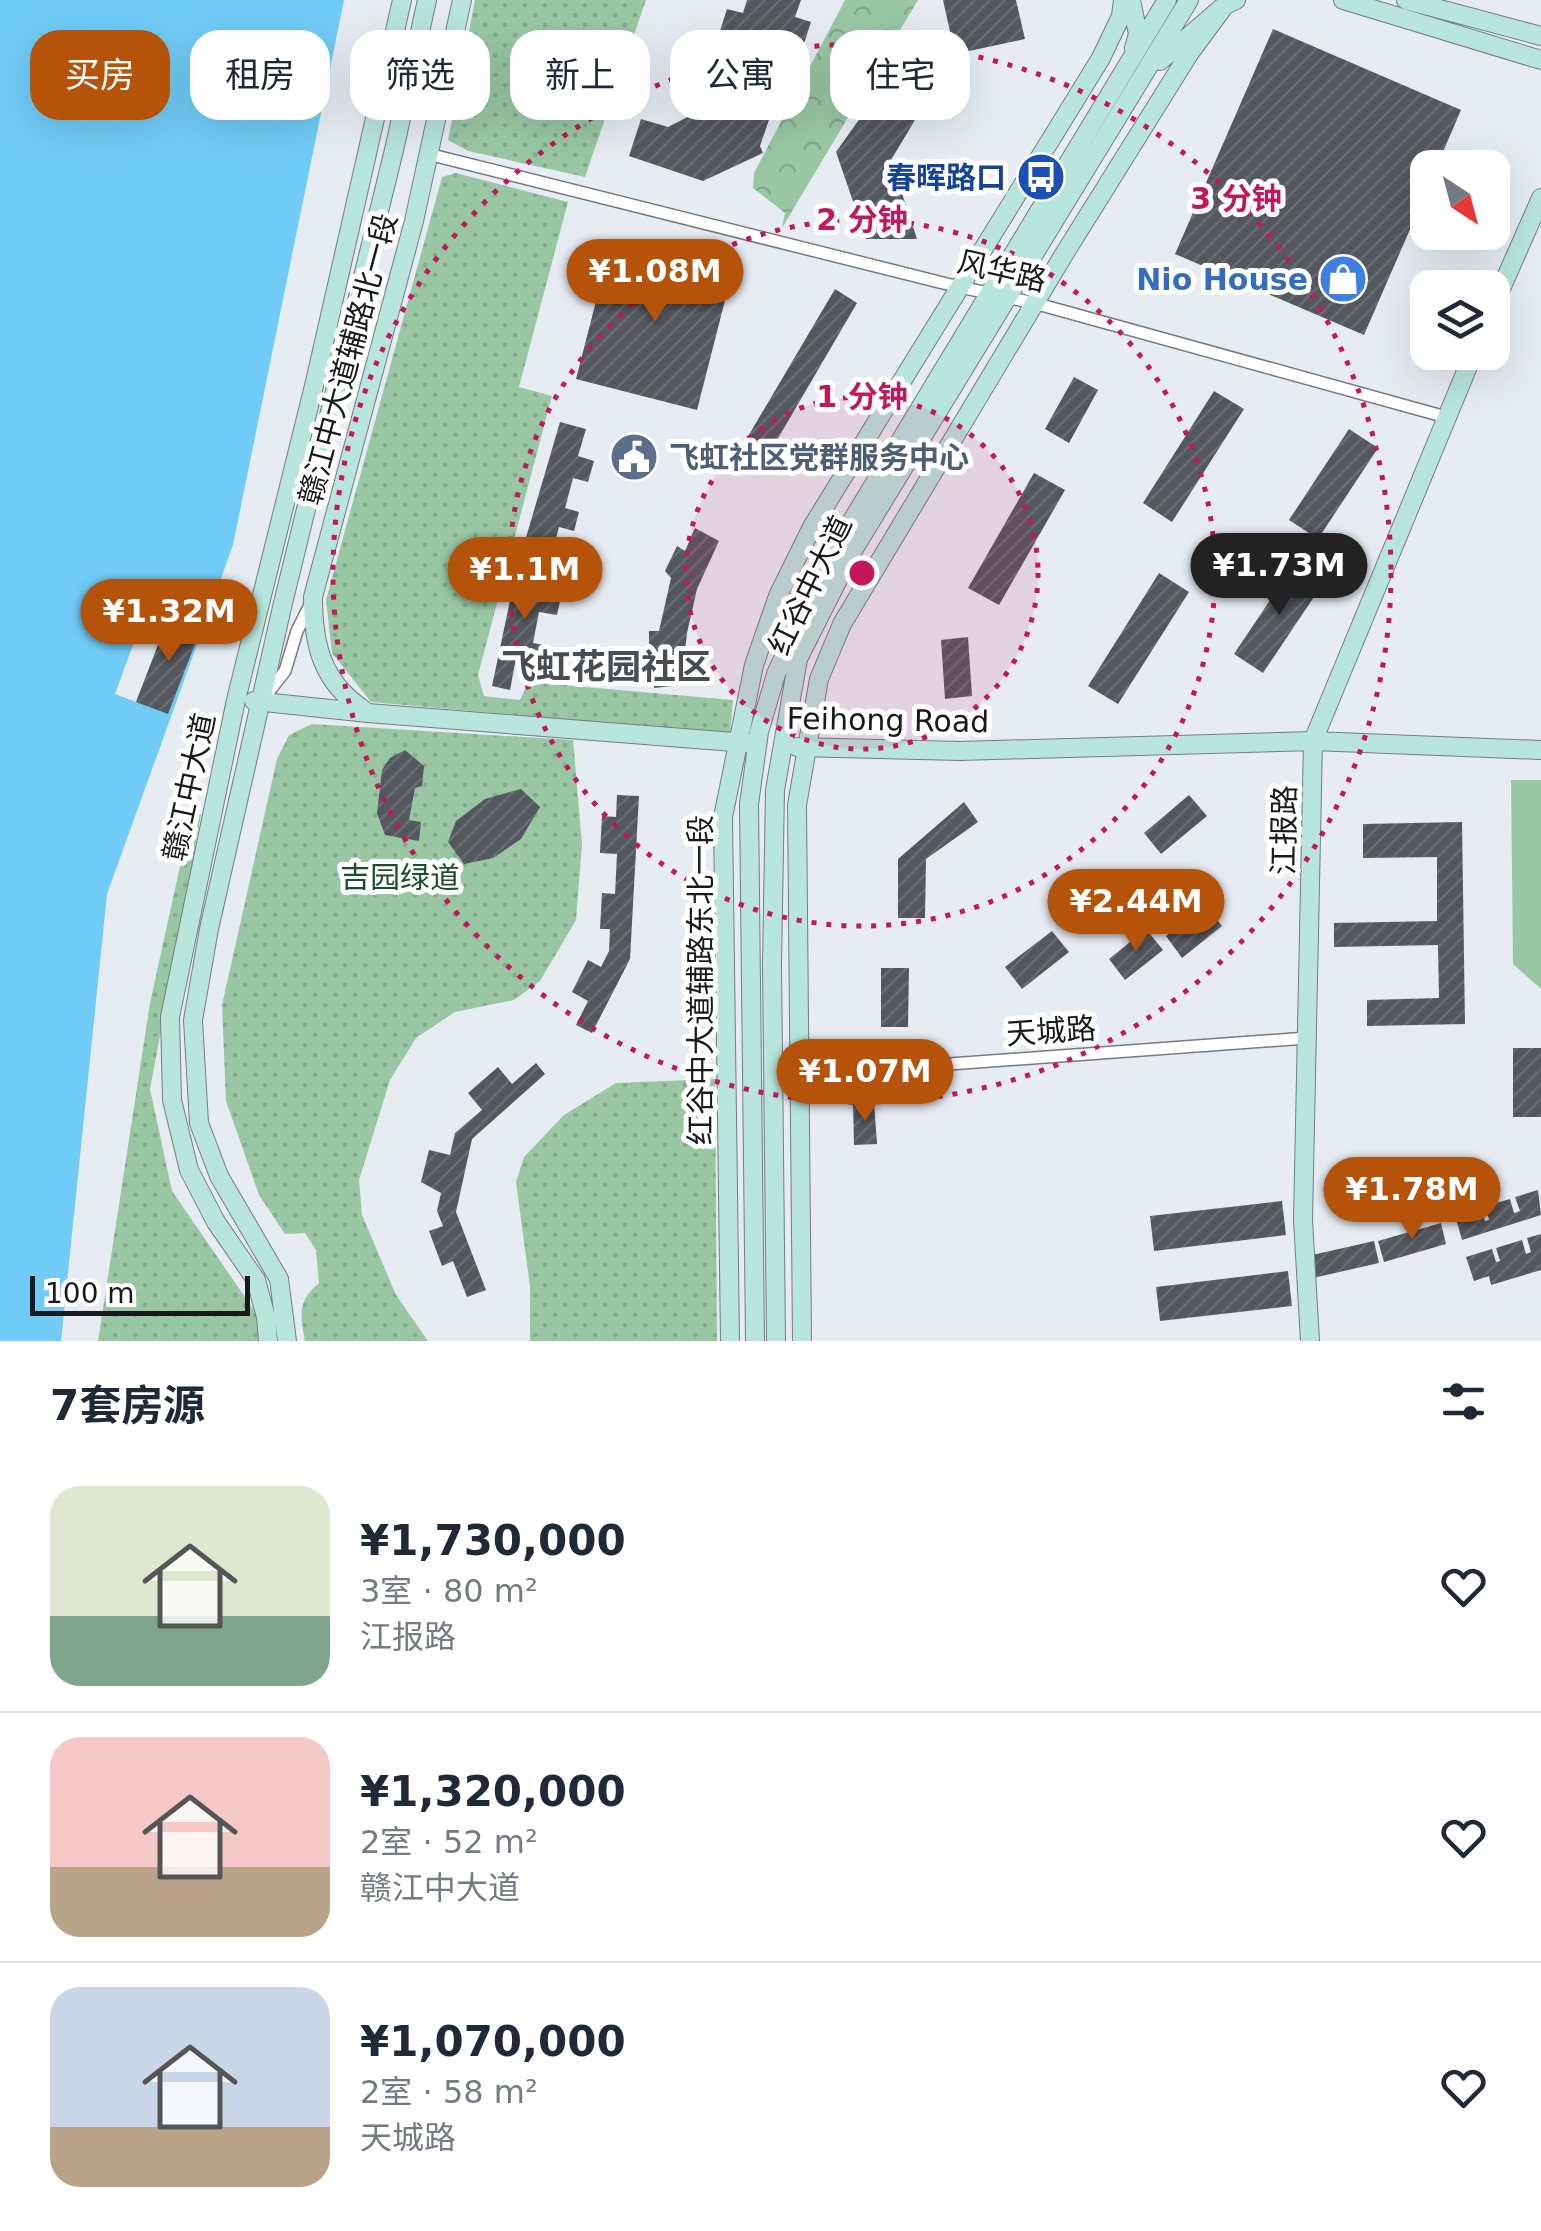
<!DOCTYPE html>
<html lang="zh">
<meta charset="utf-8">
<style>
:root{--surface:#fff;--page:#f2f2f3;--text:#1f2937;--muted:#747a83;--line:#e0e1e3;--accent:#b45309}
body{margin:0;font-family:"DejaVu Sans","Noto Sans SC",sans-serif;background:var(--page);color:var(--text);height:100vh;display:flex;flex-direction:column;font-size:38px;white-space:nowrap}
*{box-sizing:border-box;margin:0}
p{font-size:32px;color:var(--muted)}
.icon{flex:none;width:55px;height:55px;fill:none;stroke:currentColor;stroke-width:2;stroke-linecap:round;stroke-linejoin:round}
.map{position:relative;height:1341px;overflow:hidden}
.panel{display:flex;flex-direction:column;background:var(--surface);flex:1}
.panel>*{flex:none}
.top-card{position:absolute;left:30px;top:30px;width:1000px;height:90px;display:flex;gap:20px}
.needle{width:65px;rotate:144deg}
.buttons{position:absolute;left:1410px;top:150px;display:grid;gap:20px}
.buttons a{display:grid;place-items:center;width:100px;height:100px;border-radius:20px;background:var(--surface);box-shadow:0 10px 40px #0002;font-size:50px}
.scale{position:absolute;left:30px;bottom:25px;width:220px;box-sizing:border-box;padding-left:10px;border:5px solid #17191b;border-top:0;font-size:28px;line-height:35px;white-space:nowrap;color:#17191b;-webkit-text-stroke:8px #fff;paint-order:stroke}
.price{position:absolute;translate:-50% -85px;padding:0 22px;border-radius:35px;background:var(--accent);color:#fff;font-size:32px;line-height:65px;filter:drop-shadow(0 2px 5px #0008)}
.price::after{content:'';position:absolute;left:50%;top:60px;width:30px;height:22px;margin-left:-15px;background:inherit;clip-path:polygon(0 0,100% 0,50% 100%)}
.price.selected{background:#222;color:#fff}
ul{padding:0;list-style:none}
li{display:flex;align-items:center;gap:30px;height:250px;padding:0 50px}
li+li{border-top:2px solid var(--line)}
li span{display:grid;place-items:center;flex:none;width:280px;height:200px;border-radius:30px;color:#555}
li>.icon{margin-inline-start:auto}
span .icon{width:120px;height:120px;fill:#fffc;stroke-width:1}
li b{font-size:42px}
h2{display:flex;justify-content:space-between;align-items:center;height:120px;padding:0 50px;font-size:42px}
.pill{padding:0 35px;border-radius:30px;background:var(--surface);box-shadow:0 10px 40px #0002;font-size:35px;line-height:90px}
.pill.selected{background:var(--accent);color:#fff}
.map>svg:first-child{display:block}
.grass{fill:url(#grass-dots)}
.forest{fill:url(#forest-crowns)}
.garden{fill:#99c7a4}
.water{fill:#70cbf6}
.pier{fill:#e7ecf3}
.building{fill:url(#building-hatch)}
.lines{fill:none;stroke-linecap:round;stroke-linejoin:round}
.street-casing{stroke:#767b81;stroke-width:14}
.secondary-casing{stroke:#767b81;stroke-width:20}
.street{stroke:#fff;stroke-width:11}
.secondary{stroke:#b8e6dc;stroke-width:18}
.ring{fill:none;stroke:#c2185b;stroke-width:5;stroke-dasharray:5 10}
.labels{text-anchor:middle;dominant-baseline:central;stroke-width:10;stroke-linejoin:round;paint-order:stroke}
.transit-label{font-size:30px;font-weight:bold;fill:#164399;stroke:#fff;text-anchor:end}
.street-label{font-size:30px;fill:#17191b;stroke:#fff}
.shop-label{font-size:30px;font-weight:bold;fill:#366cbe;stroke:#fff;text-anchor:end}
.service-label{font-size:30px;font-weight:bold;fill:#4e5e75;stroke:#fff;text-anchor:start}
.park-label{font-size:30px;fill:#194e2b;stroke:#fff}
.quarter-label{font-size:35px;font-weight:bold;fill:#494d53;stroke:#fff}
.centre{fill:#c2185b;stroke:#fff;stroke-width:5}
.ring-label{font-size:30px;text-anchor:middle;font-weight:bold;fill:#c2185b;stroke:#fff;stroke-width:10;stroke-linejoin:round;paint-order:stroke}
</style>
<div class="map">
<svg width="1541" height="1341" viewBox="0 0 1541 1341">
<defs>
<pattern id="grass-dots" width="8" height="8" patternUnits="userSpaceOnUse" patternTransform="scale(2.5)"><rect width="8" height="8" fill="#99c7a4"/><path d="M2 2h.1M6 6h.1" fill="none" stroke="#83aa8d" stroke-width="1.8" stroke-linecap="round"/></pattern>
<pattern id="forest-crowns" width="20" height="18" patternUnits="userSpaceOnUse" patternTransform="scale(2.5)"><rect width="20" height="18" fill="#99c7a4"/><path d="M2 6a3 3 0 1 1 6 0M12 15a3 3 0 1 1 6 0" fill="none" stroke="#83aa8d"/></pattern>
<pattern id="building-hatch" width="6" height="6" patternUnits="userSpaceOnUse" patternTransform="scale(2.5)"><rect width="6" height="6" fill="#53575e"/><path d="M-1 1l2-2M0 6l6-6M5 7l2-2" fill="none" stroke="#676b71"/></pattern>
</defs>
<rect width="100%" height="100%" fill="#e7ecf3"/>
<path class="grass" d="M475 0H646L585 177 468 151 448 140Z
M456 173 568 202 519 387 552 396 478 675 484 696 520 700 528 682 733 700 730 734 371 702 332 653 326 600 442 177Z
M312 724 573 740 582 844 576 920 540 981 514 1000 455 1012 416 1038 390 1080 359 1180 362 1215 396 1295 428 1341H305C300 1314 297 1302 319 1283L316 1250 305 1233 285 1234 259 1195 226 1101 222 1005 277 759 289 735Z
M193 807 201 815 150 1089 172 1191 258 1316 260 1341H98L150 1003Z
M715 1079 717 1341H530V1287L516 1182 524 1157 564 1115 616 1083Z"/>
<path class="forest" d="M845 0H918L782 228 785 213 753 188 754 173Z"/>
<path class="garden" d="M1511 780H1541V989L1513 964Z"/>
<path class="water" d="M0 0H344L233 545 107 894 61 1341H0Z"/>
<path class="pier" d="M148 604 170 614 136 702 115 694Z"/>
<path class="building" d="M747 0H801L795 17 811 22 781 114 772 111 760 146 763 153 703 181 629 156 641 119 668 127 715 103 727 64 711 59 727 9 743 13Z
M943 0H1016L1025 39 955 54Z
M1273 29 1461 110 1436 168H1428V188L1364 335 1175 254Z
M885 83 921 110 891 160 917 239H866L836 152Z
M612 239 733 269 697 410 576 379Z
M835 289 857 303 763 464 740 450Z
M1074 377 1098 390 1069 443 1045 429Z
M1214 391 1244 409 1172 522 1143 503Z
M560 422 586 429 578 456 594 461 588 482 573 478 565 508 579 512 574 531 559 527 553 549 525 541Z
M1349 429 1378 448 1318 539 1289 520Z
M1034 473 1065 490 999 605 968 588Z
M695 528 719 541 697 589 687 633 681 685 654 688 656 659 649 658V631H659L671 578 665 571 677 546 685 551Z
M518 563 550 570 546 589 562 592 557 615 539 612 533 643 550 646 546 664 516 658 510 690 492 686Z
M1295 563 1324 582 1263 673 1234 654Z
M1159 573 1189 592 1118 704 1088 686Z
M170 614 202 626 168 714 136 702Z
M968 637 972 696 945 699 941 640Z
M405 750 424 766 422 786 415 788 409 820 421 822 419 841 385 835 377 813 382 770 390 758Z
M521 789 540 807 521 839 493 858 464 864 448 842 456 821 485 799Z
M617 795 639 796 630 959 592 1033 576 1025 588 1001 572 992 588 960 601 967 609 951 610 929H600L602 893 615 894 617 854 600 853 602 816 616 817Z
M1189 795 1207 816 1161 854 1144 833Z
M964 802 978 822 926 859 925 918H898V859Z
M1462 822 1465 1024 1367 1026V1000L1439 998 1438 945 1334 947V923L1437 921V857L1363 858V824Z
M1205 905 1222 926 1182 958 1166 936Z
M1146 929 1163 950 1125 980 1109 959Z
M1052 931 1069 952 1022 989 1005 967Z
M881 968H909L908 1027H881Z
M1513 1048H1541V1117H1513Z
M536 1063 545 1074 472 1139 456 1212 486 1290 467 1297 453 1261 442 1266 429 1231 443 1226 437 1211 441 1193 421 1182 429 1150 450 1155 455 1133 482 1110 468 1093 498 1067 512 1084Z
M874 1102 877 1144 854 1145 853 1103Z
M1538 1190 1541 1215 1462 1240 1455 1215 1480 1207 1485 1221 1489 1220 1485 1206 1510 1199 1514 1213 1520 1211 1515 1197Z
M1282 1201 1286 1235 1154 1251 1150 1216Z
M1441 1223 1446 1244 1384 1262 1378 1241Z
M1541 1234V1270L1491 1285 1489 1276 1474 1281 1466 1257 1492 1249 1496 1262 1500 1261 1496 1248 1522 1240 1526 1254 1531 1252 1527 1238Z
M1374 1241 1379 1263 1313 1278 1308 1256Z
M1288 1271 1292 1306 1160 1321 1156 1287Z"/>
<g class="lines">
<g class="street-casing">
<path id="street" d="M428 154 951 285 1034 303 1446 417
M266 695 285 671 297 631 312 601
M799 1075 1307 1038"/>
</g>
<g class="secondary-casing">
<path id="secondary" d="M1131 0 1138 34 1134 48
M1343 0 1541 60
M1406 0 1541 36
M1160 61 1225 5 1236 0
M1492 309 1541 198
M254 701 368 713 746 743
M364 710C322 682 313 645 313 597L414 221 462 0
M797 747 960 751 1313 741 1541 750
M268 1341 266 1317 256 1280 216 1222 189 1170 172 1100 170 1017 236 700 314 386 402 0
M287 1341 279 1279 219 1176 199 1123 193 1020 209 929 283 603 394 150 427 0
M730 1341 723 817 754 665 778 596 812 527 1101 58 1121 16 1123 0
M755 1341 749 804 759 732 776 674 824 567 1167 0
M776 1341 772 965 775 790 798 659 852 552 1189 0
M802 1341 797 805 819 679 842 624 1063 256 1189 54 1225 5
M1310 1341 1303 1220 1313 741 1474 352"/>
</g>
<use href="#street" class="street"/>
<use href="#secondary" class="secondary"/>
</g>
<circle cx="862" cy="573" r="176" fill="#c2185b" fill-opacity=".12"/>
<g class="ring">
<circle cx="862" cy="573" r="176"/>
<circle cx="862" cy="573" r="353"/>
<circle cx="862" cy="573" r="529"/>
</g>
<defs>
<g id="bus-disc" transform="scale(2.5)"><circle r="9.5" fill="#1a4fb4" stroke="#fff"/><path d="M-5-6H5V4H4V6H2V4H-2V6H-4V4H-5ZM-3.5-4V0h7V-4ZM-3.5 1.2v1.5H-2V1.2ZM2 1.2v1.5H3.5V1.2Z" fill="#fff"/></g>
<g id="shop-disc" transform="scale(2.5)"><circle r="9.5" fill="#3f7fe0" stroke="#fff"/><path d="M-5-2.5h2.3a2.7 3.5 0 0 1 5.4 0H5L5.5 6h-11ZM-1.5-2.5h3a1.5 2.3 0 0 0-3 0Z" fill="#fff"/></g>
<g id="civic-disc" transform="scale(2.5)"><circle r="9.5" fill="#5c6f8a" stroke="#fff"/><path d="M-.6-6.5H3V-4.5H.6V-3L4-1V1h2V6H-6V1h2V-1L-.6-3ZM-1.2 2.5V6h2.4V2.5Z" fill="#fff"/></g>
</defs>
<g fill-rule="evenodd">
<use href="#bus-disc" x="1041" y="177"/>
<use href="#shop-disc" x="1343" y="279"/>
<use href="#civic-disc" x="634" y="457"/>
</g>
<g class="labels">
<g class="transit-label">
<text x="1006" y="177">春晖路口</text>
</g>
<g class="street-label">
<text transform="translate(1002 271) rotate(13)">风华路</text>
<text transform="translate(348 359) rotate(-75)">赣江中大道辅路北一段</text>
<text transform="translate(810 585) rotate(-64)">红谷中大道</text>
<text transform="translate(888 720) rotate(1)">Feihong Road</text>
<text transform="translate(189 787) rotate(-78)">赣江中大道</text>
<text transform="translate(1284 830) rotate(-89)">江报路</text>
<text transform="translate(700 980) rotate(-90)">红谷中大道辅路东北一段</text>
<text transform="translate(1051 1031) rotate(-4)">天城路</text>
</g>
<g class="shop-label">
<text x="1308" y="279">Nio House</text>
</g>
<g class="service-label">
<text x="669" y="457">飞虹社区党群服务中心</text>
</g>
<g class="park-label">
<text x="400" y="877">吉园绿道</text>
</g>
<g class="quarter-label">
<text x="606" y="667">飞虹花园社区</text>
</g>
</g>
<circle cx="862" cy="573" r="15" class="centre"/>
<g class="ring-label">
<text x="1236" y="209">3 分钟</text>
<text x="862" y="230">2 分钟</text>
<text x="862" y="407">1 分钟</text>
</g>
</svg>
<div class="buttons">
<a><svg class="needle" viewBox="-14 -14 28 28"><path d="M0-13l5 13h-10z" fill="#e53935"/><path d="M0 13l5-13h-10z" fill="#747a83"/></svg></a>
<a><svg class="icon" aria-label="layers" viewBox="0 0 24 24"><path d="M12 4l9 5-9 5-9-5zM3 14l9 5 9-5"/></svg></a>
</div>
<div class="scale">100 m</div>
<b class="price" style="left:655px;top:324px">¥1.08M</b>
<b class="price selected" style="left:1279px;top:618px">¥1.73M</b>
<b class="price" style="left:525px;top:622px">¥1.1M</b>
<b class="price" style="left:169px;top:664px">¥1.32M</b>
<b class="price" style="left:1136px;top:954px">¥2.44M</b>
<b class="price" style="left:865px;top:1124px">¥1.07M</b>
<b class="price" style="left:1412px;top:1242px">¥1.78M</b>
<div class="top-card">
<a class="pill selected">买房</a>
<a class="pill">租房</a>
<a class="pill">筛选</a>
<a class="pill">新上</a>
<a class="pill">公寓</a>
<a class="pill">住宅</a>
</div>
</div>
<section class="panel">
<h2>7套房源<svg class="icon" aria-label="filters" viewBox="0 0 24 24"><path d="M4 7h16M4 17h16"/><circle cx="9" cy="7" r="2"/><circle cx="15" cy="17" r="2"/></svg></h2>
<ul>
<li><span style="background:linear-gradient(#dfe7d0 65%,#7fa58c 0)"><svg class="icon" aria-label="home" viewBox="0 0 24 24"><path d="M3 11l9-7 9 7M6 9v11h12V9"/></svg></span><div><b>¥1,730,000</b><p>3室 · 80 m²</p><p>江报路</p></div><svg class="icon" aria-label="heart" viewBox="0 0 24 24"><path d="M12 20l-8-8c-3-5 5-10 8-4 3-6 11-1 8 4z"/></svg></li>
<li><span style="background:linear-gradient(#f6c9c9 65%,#b9a48a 0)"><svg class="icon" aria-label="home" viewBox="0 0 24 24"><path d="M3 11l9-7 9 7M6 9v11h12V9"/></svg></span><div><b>¥1,320,000</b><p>2室 · 52 m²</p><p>赣江中大道</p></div><svg class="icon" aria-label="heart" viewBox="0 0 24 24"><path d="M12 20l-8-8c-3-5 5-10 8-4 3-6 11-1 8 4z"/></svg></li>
<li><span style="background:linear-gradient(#c9d6e8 70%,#b9a48a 0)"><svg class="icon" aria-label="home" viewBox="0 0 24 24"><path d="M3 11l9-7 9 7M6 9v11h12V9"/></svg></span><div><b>¥1,070,000</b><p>2室 · 58 m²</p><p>天城路</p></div><svg class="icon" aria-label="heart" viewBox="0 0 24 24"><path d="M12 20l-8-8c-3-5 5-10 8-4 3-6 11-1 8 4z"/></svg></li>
</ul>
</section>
